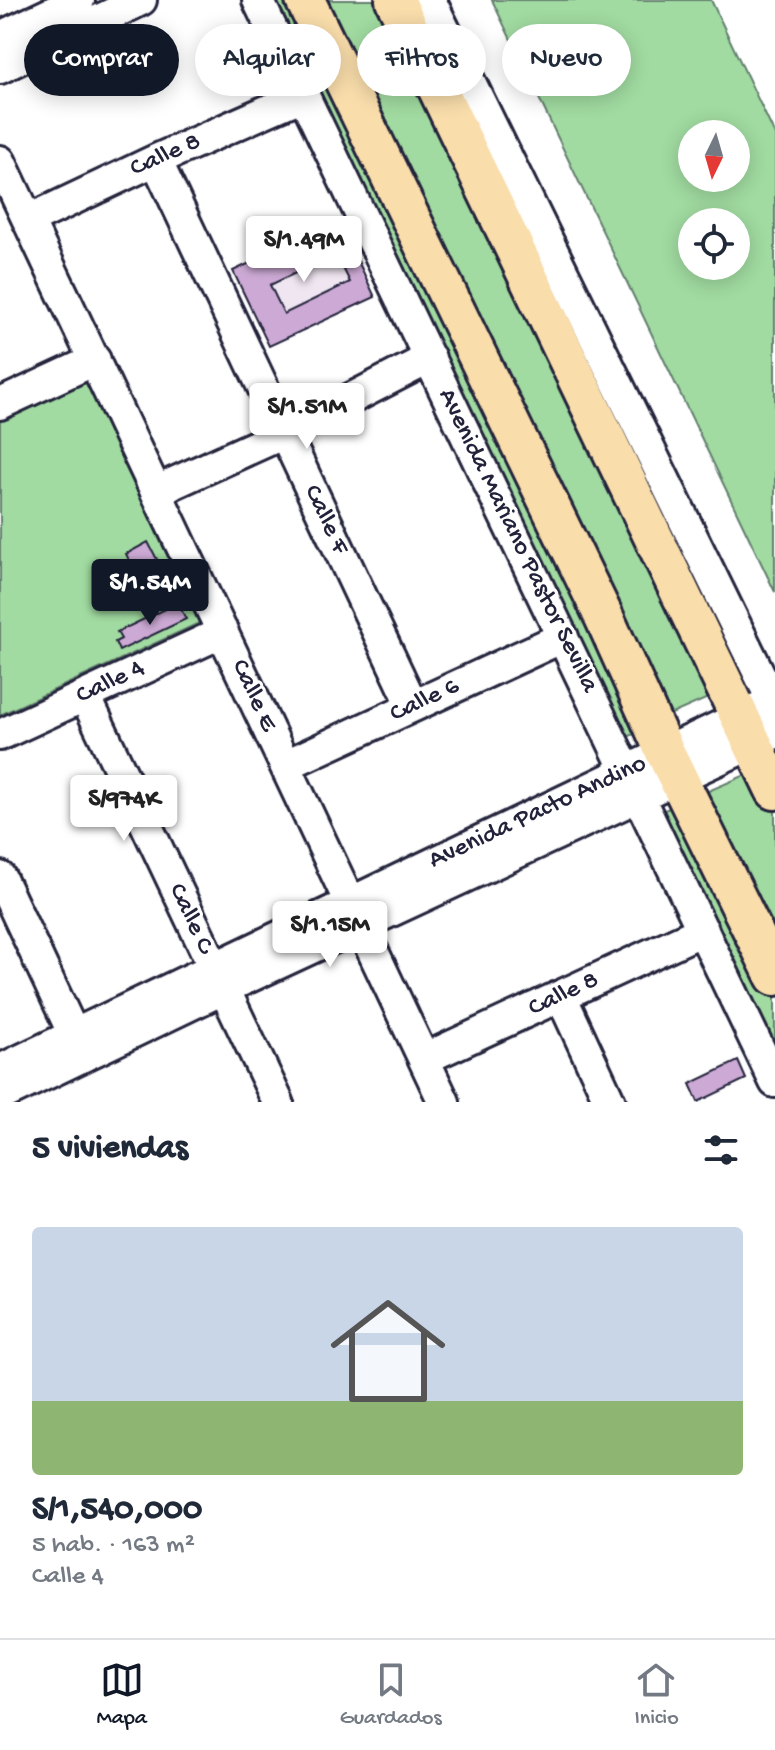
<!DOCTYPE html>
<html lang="es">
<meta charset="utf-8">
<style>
:root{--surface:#fff;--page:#f6f6f7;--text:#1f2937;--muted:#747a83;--line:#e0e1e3;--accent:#111827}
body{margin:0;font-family:"Gochi Hand",sans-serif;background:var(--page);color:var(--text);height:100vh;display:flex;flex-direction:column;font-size:30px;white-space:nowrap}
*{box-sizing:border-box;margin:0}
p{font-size:26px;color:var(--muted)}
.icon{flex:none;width:44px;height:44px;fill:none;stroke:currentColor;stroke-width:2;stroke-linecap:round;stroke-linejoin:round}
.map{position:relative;height:1102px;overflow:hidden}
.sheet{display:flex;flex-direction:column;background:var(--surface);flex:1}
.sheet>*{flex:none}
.guide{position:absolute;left:24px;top:24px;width:728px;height:72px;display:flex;gap:16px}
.needle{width:52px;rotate:185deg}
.controls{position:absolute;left:678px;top:120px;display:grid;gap:16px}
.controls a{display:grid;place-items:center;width:72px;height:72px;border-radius:50%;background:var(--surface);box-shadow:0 4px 20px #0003;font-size:40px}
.price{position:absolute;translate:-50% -68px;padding:0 18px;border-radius:8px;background:#fff;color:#222;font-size:26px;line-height:52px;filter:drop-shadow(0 2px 4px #0008)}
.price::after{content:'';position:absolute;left:50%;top:48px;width:24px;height:18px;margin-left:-12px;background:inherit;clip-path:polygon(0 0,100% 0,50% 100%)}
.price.on{background:var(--accent);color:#fff}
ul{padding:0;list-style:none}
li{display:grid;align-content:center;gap:16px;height:424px;padding:0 32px}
li span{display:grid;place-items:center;height:248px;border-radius:8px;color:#555}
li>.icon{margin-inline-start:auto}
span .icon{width:144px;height:144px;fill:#fffc;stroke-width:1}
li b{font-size:34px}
h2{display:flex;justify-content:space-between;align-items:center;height:96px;padding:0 32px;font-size:34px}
.chip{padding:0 28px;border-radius:36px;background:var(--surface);box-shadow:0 4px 20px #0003;font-size:28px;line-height:72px}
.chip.on{background:var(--accent);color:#fff}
.tabs{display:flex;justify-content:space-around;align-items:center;height:112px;border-top:2px solid var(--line);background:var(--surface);font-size:22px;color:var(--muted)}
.tabs a{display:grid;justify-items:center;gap:4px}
.tabs .on{color:var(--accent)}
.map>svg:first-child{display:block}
.built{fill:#f0e6f2}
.green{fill:#a1dba1;stroke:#627e6e;stroke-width:2;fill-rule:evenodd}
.building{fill:#cdaad5;stroke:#22223b;stroke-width:2;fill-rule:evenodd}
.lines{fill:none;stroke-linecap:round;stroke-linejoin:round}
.minor-casing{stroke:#22223b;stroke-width:36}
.major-casing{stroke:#22223b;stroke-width:44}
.minor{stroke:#fff;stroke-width:30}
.major{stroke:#f9ddab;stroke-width:38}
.labels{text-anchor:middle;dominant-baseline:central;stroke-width:6;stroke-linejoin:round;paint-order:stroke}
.street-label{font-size:26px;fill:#22223b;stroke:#fff}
</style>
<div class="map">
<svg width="775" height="1102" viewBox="0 0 775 1102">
<rect width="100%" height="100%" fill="#fff"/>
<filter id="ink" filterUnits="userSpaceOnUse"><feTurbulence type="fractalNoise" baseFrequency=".0125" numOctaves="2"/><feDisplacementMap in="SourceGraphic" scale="16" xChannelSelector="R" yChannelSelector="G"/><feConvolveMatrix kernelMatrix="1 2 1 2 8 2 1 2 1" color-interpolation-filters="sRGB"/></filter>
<g filter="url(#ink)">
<path class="built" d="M339 221 375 297 269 346 233 271Z"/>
<path class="green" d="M274 0H291L644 729 626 738Z
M318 0H379L715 695 667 716Z
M492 0H711L775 135V592ZM692 134H736V178H692ZM692 222H736V266H692Z
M84 378 199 623 0 715V417Z
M757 770 775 806V938L706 792Z
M683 802 775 994V1048L662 811Z"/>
<path class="building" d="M339 221 375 297 269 346 233 271ZM336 254 350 282 284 314 270 285Z
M148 542 175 594 152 606 126 554Z
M178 603 186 619 119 651 115 642 121 639 117 632Z
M738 1061 746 1079 698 1102 690 1084Z"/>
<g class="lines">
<g class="minor-casing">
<path id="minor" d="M258 0 775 1082
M430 0 775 706
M0 37 79 0
M0 68 141 0
M156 160 413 706
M0 161 444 1102
M29 220 156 160 303 95
M0 404 95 360
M158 493 174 483 284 433 430 358
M85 696 278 1102
M0 735 223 632
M286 765 563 637
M0 877 81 1050
M561 996 610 1102
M424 1059 703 930
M0 1070 773 701
M0 1096 223 989 775 733"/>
</g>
<g class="major-casing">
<path id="major" d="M305 0 604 617 665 752 775 976
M395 0 775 790"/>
</g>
<use href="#minor" class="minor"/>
<use href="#major" class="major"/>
</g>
</g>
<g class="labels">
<g class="street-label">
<text transform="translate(166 156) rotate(-24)">Calle 8</text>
<text transform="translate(325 520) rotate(65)">Calle F</text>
<text transform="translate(517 541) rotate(64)">Avenida Mariano Pastor Sevilla</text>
<text transform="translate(111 683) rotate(-25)">Calle 4</text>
<text transform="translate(253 696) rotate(65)">Calle E</text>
<text transform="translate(425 701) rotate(-25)">Calle 6</text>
<text transform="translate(538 813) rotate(-25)">Avenida Pacto Andino</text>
<text transform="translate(190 919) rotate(65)">Calle C</text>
<text transform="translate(564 995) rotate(-25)">Calle 8</text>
</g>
</g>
</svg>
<div class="controls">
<a><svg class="needle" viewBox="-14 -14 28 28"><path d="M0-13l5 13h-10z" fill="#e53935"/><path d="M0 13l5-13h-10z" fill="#747a83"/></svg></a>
<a><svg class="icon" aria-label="locate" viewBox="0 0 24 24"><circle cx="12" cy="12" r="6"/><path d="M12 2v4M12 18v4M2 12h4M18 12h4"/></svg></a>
</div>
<b class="price" style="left:304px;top:284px">S/1.49M</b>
<b class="price" style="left:307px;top:451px">S/1.51M</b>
<b class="price on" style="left:150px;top:627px">S/1.54M</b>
<b class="price" style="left:124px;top:843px">S/974K</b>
<b class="price" style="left:330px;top:969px">S/1.15M</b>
<div class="guide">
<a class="chip on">Comprar</a>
<a class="chip">Alquilar</a>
<a class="chip">Filtros</a>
<a class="chip">Nuevo</a>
</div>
</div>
<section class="sheet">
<h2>5 viviendas<svg class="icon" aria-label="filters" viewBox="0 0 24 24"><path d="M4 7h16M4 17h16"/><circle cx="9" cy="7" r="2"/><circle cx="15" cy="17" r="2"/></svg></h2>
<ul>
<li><span style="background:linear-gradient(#c9d6e8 70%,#8fb573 0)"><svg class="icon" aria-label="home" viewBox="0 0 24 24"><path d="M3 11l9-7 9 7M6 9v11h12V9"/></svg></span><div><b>S/1,540,000</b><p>5 hab. · 163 m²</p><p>Calle 4</p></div></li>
</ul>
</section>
<nav class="tabs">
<a class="on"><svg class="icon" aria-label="map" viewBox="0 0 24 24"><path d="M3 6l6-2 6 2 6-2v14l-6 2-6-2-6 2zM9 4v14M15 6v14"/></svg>Mapa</a>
<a><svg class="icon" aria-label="saved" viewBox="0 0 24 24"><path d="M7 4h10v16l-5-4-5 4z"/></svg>Guardados</a>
<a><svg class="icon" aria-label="home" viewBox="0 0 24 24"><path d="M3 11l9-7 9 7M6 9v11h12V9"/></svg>Inicio</a>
</nav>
